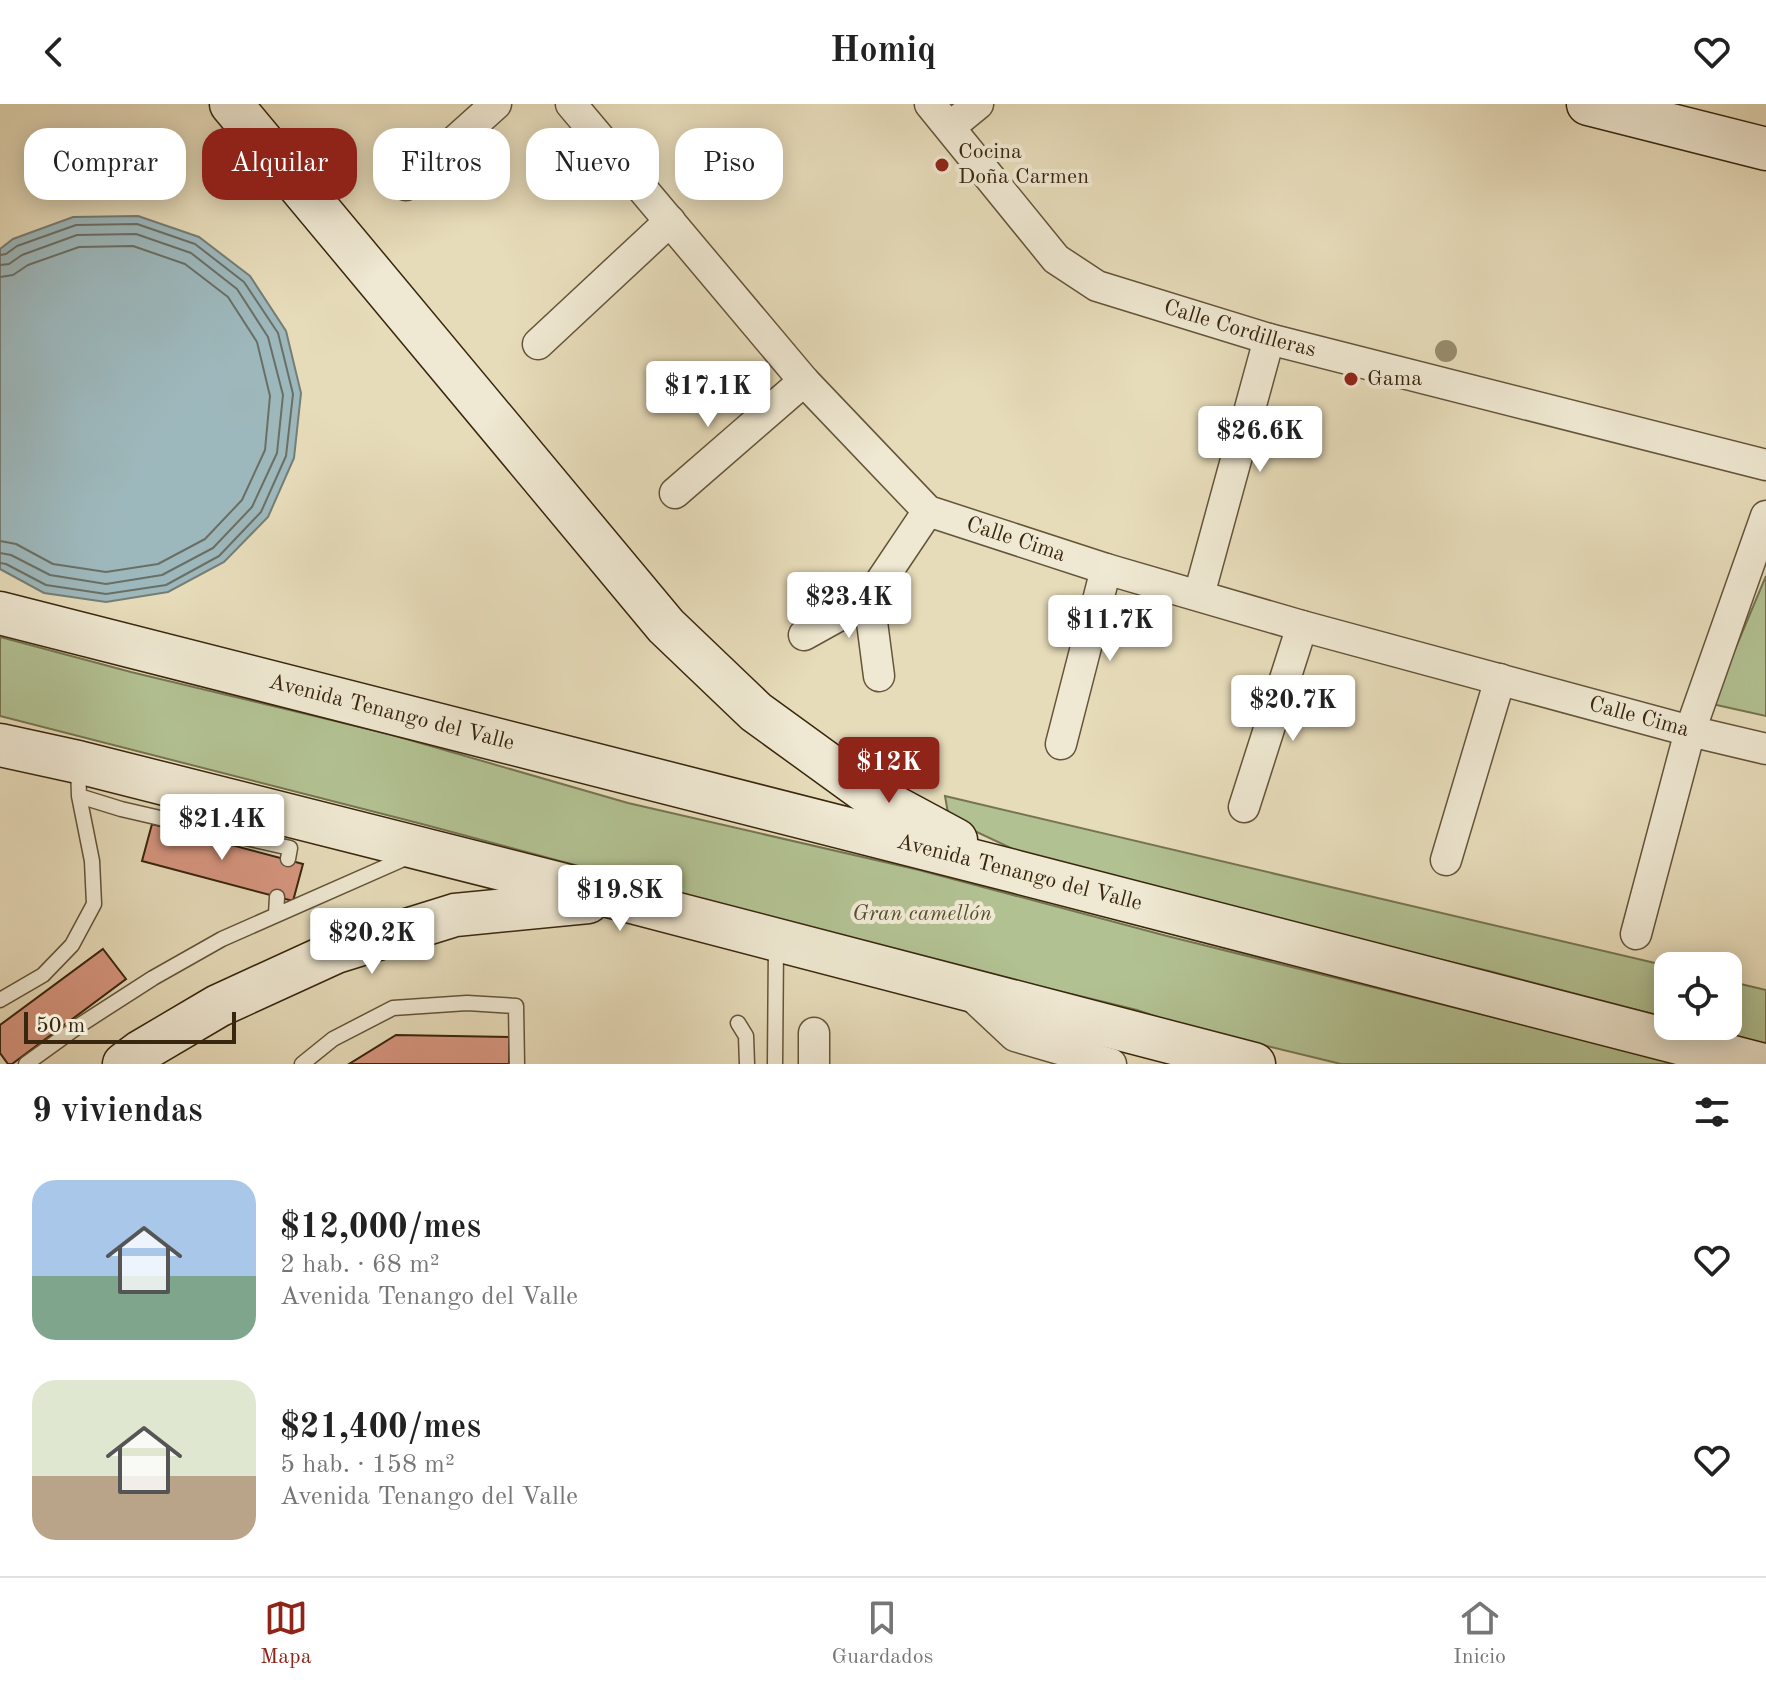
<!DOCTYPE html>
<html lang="es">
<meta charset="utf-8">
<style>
:root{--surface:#fff;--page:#f2f2f2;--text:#222;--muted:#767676;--line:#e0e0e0;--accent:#8f2418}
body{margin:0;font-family:"Old Standard TT",serif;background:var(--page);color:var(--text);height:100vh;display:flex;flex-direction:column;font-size:30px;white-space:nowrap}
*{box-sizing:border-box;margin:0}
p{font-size:26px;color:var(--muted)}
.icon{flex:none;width:44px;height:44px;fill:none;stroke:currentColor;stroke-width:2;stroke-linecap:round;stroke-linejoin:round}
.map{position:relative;height:960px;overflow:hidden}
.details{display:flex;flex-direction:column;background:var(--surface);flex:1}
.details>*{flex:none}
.banner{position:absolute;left:24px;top:24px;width:800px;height:72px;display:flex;gap:16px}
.controls{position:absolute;left:1654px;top:848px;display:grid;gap:16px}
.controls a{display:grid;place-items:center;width:88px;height:88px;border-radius:16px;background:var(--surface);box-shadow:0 4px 20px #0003;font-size:40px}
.scale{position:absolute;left:24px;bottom:20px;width:212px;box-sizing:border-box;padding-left:8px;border:4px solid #38260e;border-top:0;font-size:22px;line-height:28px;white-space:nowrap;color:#38260e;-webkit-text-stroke:6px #efe8d2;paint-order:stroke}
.price{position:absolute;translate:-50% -68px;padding:0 18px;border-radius:8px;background:#fff;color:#222;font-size:26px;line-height:52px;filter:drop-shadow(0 2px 4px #0008)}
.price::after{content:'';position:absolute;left:50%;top:48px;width:24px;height:18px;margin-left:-12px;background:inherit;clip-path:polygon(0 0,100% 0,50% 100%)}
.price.on{background:var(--accent);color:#fff}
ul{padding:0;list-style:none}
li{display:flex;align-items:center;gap:24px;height:200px;padding:0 32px}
li span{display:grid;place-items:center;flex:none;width:224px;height:160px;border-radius:24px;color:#555}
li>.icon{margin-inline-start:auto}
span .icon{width:96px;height:96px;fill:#fffc;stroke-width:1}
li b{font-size:34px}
h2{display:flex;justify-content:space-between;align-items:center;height:96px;padding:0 32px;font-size:34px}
.tag{padding:0 28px;border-radius:24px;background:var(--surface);box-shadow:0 4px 20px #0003;font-size:28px;line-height:72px}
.tag.on{background:var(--accent);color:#fff}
header{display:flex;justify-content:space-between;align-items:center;height:104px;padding:0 32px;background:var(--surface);font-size:36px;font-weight:700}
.dock{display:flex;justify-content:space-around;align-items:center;height:112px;border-top:2px solid var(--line);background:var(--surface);font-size:22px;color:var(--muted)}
.dock a{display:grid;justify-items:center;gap:4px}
.dock .on{color:var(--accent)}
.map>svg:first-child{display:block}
.green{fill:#b2c192;stroke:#757450;stroke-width:2}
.water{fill:#9db8bc;stroke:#757e76;stroke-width:2}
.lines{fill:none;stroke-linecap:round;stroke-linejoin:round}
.shore{stroke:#6a6f65;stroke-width:2}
.building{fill:#d79680;stroke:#38260e;stroke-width:2}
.lane-casing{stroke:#645439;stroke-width:17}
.street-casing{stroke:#645439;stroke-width:33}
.secondary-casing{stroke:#38260e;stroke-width:45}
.lane{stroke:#efe8d2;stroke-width:14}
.street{stroke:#efe8d2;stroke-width:30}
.secondary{stroke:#efe8d2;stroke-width:42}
.tree{fill:#978d6e}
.poi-dot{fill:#8f2418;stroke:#efe8d2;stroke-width:3}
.labels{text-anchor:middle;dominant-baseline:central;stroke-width:8;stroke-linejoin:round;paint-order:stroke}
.poi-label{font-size:22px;fill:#38260e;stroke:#efe8d2;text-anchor:start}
.street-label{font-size:22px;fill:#38260e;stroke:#efe8d2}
.park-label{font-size:22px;font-style:italic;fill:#564d2f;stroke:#efe8d2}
</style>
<header><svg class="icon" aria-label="back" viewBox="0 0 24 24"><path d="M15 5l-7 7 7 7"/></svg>Homiq<svg class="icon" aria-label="heart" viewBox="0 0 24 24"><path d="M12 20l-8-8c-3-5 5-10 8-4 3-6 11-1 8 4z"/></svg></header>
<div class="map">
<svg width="1766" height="960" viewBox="0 0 1766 960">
<rect width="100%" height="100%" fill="#e7dcba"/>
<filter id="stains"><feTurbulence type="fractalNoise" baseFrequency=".0025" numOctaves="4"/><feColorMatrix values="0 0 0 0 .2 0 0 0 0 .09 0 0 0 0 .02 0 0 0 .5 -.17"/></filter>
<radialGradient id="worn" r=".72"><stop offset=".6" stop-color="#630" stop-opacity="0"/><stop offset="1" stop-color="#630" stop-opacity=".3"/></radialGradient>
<path class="green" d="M1766 472V612L1712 600Z
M0 533 131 568 389 630 628 699 919 766 1167 832 1682 960H1341L1181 921 1137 906 907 850 422 720 0 612Z
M945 692C1186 751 1427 804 1668 862V914L1489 867 1197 798 1032 754 949 715Z
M1728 877 1766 886V941L1696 922H1728Z"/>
<path class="water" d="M138 112 199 133 250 172 286 227 301 289 294 354 268 413 224 458 168 488 106 498 44 489 0 465V145L13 135 73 113Z"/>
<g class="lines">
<path class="shore" d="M0 151 6 150 17 142 76 121 137 120 195 140 244 178 278 229 293 290 286 352 261 408 219 452 166 481 106 490 46 481 6 460 0 459
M0 161 9 160 22 151 77 131 136 130 191 149 237 185 268 233 283 291 277 349 252 403 213 444 162 471 106 480 50 471 11 451 0 449
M0 173 13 171 28 161 79 143 133 142 185 160 228 193 257 238 270 292 265 346 242 396 205 435 158 460 106 468 53 460 16 440 0 437"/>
</g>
<path class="building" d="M152 720 303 760 293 797 142 757Z
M103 845 126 875 12 960H8L0 949V921Z
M396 931 509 933V960H349Z"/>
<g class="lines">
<g class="lane-casing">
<path id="lane" d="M78 661 79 692 121 705 290 744 288 755
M276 810 277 793
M0 896 43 871 72 841 94 800 92 757 79 692
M738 919 746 932 747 960
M26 960 80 921 153 874 222 835 408 753
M302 960 333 935 393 904 467 899 516 902 517 960
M775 960 776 841"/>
</g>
<g class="street-casing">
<g id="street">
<path id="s1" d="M571 0 804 277 928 407 1106 465 1302 522 1690 627 1766 645"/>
<path id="s2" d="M930 0 1056 155 1097 182 1269 235 1766 361"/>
<path d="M950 23 978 0"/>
<path d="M406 81 496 0"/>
<path d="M538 240 670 117"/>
<path d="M675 389 804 277"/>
<path d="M1199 491 1269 235"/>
<path d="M869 495 879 572"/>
<path d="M804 531 869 495 928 407"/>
<path d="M1061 640 1106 465"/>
<path d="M1244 703 1302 522"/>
<path d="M1446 756 1500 575"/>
<path d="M1636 830 1690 627 1766 412"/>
<path d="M968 888 1015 932 1111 960"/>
<path d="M814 960V929"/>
</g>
</g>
<g class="secondary-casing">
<g id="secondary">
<path d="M231 0 666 522 756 608 865 687 956 736"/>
<path d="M1588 0 1766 45"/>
<path id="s3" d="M0 509 1017 768 1760 960"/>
<path d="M0 641 78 658 620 795 1254 960"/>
<path d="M124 960 140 948 218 902 336 848 455 811 588 798"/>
</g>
</g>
<use href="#lane" class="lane"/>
<use href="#street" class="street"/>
<use href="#secondary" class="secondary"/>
</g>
<circle class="tree" cx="1446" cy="247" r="11"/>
<g class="poi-dot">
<circle cx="942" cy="61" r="8"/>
<circle cx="1351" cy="275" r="8"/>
</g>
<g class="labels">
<g class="poi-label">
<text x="958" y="48">Cocina<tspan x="958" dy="25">Doña Carmen</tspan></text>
<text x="1367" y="275">Gama</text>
</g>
<g class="street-label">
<text stroke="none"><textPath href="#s2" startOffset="398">Calle Cordilleras</textPath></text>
<text stroke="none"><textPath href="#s1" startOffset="634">Calle Cima</textPath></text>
<text stroke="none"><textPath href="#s3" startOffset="404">Avenida Tenango del Valle</textPath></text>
<text stroke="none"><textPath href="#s1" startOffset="1282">Calle Cima</textPath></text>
<text stroke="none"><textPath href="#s3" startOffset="1052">Avenida Tenango del Valle</textPath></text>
</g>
<g class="park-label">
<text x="922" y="810">Gran camellón</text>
</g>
</g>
<rect width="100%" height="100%" filter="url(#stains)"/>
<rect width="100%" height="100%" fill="url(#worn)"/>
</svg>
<div class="controls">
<a><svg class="icon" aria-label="locate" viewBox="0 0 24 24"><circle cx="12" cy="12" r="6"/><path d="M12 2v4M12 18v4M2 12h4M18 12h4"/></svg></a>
</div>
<div class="scale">50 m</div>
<b class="price" style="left:708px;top:325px">$17.1K</b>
<b class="price" style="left:1260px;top:370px">$26.6K</b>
<b class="price" style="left:849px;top:536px">$23.4K</b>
<b class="price" style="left:1110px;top:559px">$11.7K</b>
<b class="price" style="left:1293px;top:639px">$20.7K</b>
<b class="price on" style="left:889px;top:701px">$12K</b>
<b class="price" style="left:222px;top:758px">$21.4K</b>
<b class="price" style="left:620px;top:829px">$19.8K</b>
<b class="price" style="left:372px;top:872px">$20.2K</b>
<div class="banner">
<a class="tag">Comprar</a>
<a class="tag on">Alquilar</a>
<a class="tag">Filtros</a>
<a class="tag">Nuevo</a>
<a class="tag">Piso</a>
</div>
</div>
<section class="details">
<h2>9 viviendas<svg class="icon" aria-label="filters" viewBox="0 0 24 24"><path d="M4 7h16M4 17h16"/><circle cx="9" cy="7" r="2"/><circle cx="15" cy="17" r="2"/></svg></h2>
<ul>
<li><span style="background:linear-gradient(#a9c7e8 60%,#7fa58c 0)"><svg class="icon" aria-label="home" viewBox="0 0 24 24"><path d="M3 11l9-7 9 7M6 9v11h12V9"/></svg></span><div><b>$12,000/mes</b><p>2 hab. · 68 m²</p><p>Avenida Tenango del Valle</p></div><svg class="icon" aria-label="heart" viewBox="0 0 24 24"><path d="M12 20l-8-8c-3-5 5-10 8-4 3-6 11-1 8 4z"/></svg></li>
<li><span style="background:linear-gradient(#dfe7d0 60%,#b9a48a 0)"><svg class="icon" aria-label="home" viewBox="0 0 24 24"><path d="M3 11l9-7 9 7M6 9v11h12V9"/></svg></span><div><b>$21,400/mes</b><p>5 hab. · 158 m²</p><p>Avenida Tenango del Valle</p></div><svg class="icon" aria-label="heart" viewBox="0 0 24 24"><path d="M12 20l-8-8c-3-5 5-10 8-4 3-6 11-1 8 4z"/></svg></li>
</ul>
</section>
<nav class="dock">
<a class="on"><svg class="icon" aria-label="map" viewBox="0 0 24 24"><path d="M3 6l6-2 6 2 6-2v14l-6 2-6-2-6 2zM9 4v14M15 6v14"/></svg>Mapa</a>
<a><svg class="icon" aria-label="saved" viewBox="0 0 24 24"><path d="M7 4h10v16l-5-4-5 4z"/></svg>Guardados</a>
<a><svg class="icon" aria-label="home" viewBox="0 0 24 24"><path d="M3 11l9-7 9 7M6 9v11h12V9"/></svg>Inicio</a>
</nav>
